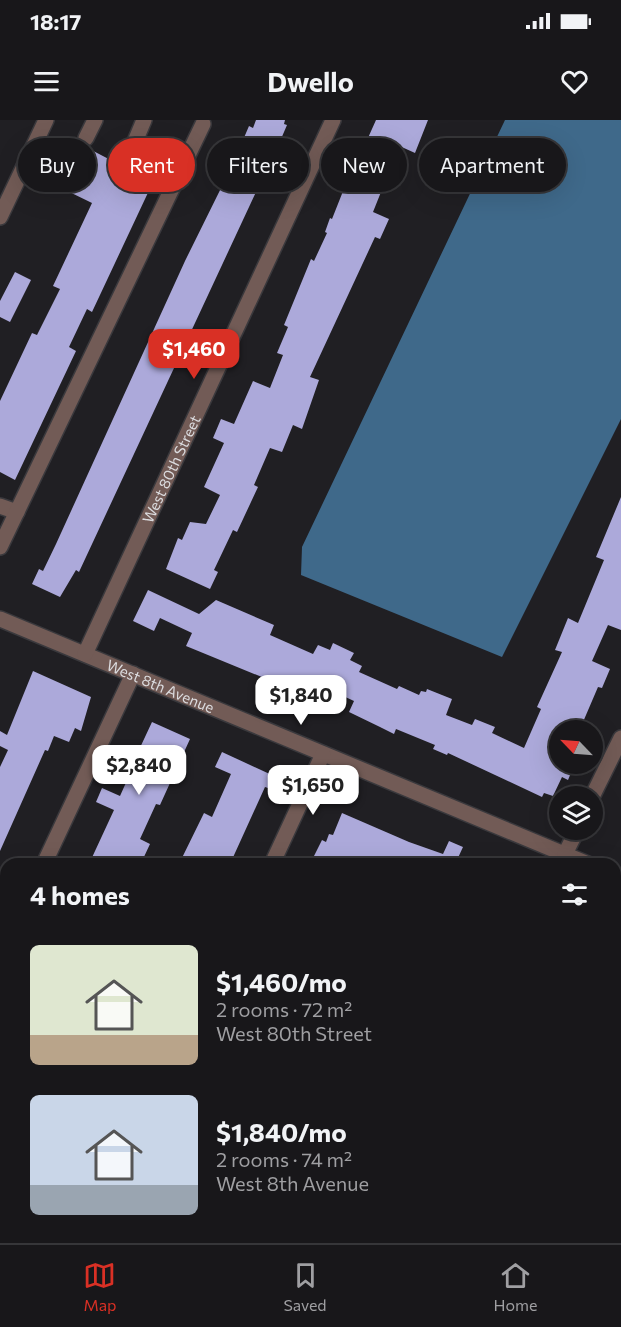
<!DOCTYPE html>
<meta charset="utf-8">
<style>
:root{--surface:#18171a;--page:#252427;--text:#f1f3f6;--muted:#9f9fa2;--line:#363639;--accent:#d93025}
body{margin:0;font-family:Commissioner,sans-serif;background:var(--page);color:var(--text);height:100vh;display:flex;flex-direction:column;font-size:22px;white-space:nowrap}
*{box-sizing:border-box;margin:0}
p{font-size:20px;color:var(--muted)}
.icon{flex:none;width:33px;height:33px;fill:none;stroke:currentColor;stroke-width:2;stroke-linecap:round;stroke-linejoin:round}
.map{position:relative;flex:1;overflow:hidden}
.sheet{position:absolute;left:0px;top:738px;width:621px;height:386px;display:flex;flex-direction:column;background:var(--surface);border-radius:18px 18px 0 0;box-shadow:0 6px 24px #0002,0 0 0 2px var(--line)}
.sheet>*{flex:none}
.hud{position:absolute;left:18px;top:18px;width:585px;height:54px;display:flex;gap:12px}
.needle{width:39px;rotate:295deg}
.controls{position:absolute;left:549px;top:600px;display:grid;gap:12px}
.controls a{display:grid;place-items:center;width:54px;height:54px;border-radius:50%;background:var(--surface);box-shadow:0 6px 24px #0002,0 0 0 2px var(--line);font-size:30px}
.price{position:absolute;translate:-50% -51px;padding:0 14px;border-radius:12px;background:#fff;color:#222;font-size:20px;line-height:39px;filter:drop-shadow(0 2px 3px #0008)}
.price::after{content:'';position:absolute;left:50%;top:36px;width:18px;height:14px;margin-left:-9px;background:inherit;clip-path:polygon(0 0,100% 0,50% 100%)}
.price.on{background:var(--accent);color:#fff}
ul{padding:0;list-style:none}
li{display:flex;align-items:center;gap:18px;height:150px;padding:0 30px}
li span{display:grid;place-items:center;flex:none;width:168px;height:120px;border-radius:9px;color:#555}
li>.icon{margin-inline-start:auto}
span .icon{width:72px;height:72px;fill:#fffc;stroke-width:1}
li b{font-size:26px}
h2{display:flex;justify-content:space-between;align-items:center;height:72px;padding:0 30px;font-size:26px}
.pill{padding:0 21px;border-radius:27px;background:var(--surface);box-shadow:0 6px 24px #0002,0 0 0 2px var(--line);font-size:21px;line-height:54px}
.pill.on{background:var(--accent);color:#fff}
.status{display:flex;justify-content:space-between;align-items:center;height:42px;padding:0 30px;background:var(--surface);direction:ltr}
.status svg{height:16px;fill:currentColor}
header{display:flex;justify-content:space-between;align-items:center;height:78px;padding:0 30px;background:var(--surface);font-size:27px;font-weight:700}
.tab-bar{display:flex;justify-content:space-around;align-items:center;height:84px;border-top:2px solid var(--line);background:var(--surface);font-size:16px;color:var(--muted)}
.tab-bar a{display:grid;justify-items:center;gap:3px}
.tab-bar .on{color:var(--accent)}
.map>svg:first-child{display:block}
.water{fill:#3f698a}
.building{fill:#aca9da}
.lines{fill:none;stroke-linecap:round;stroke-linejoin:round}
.minor-casing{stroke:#3a393d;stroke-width:18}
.minor{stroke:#725b56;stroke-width:15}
.labels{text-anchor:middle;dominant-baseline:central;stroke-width:6;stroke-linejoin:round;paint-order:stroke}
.street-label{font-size:15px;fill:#dbdbde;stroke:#201f23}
</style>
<div class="status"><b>18:17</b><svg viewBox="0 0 49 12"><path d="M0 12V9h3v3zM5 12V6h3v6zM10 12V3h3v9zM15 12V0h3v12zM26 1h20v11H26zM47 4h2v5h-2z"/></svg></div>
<header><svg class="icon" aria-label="menu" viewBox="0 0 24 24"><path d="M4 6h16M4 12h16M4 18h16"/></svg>Dwello<svg class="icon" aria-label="heart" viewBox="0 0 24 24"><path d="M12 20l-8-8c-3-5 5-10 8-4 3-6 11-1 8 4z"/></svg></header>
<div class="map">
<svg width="621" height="1123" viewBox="0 0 621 1123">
<rect width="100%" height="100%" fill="#201f23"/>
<path class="water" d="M505 0H621V299L502 537 301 455 302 427Z
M615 907 621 910V941L615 954Z
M269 1118H537L535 1123H266Z"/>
<path class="building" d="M256 0H285L284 4 287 5 281 19 277 17 259 55 263 57 79 452 76 450 60 477 32 464 39 449 43 451 56 424 185 141 227 56 230 57 246 21 243 20 249 6 253 8Z
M376 0H428L415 33 395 24 382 55 387 57 373 92 389 99 380 119 375 117 310 257 319 260 302 309 293 305 282 332 270 328 254 365 258 367 237 412 233 410 214 450 218 452 210 469 166 449 178 418 182 420 190 402 206 404 220 375 204 367 224 323 213 318 221 299 234 304 253 261 270 268 283 235 277 233 288 207 284 205 311 139 314 141 327 113 325 112 330 98 332 99 353 46 355 47Z
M74 21 153 62 92 192 87 189 69 227 76 231 15 360 0 352V281L32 213 37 215 60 169 53 166 92 83 53 64Z
M15 152 31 160 10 202 0 197V181Z
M621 377V510L608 505 592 541 610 549 602 568 598 567 583 602 578 610H560V644L573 648 568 660 562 657 553 676 544 673 542 677 448 633 447 635 433 629 435 625 396 609 394 614 380 607 349 592 354 581 328 569 293 555 288 565 275 559 274 562 186 526 192 513 160 498 154 511 133 501 148 470 199 494 216 480 274 505 270 515 313 534 318 525 330 530 333 523 354 533 350 540 362 546 359 552 397 569 399 566 419 575 421 571 426 572 427 569 452 579 446 595 472 605 475 599 495 607 492 613 524 628 541 589 537 587 562 532 555 530 568 498 578 503 604 440 596 437Z
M33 551 91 577 81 611 75 608 69 622 54 616 48 631 45 630 0 731V647L8 630 0 626V611L7 615Z
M152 602 190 619 160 685 156 684 140 719 150 724 143 739 138 737 135 744H89L114 690 96 682 102 668 120 676 133 647 118 640 124 626 138 632Z
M222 632 274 656 268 668 265 667 230 744H179L204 693 212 697 231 654 215 647Z
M342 693 409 722 443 734 449 721 463 727 457 740 467 744H320L312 740 322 720 326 722 329 714 333 715Z"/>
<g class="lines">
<g class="minor-casing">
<g id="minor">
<path d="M86 18 95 0"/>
<path d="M129 36 144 0"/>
<path d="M0 97 46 0"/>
<path d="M0 386 17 392"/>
<path d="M0 427 203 4"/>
<path id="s1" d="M0 499 588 744"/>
<path id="s2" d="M85 534 333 0"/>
<path d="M592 677 621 618"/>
<path d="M565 734 577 710"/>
<path d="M44 744 133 554"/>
<path d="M272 744 323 634"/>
<path d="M615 755 621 758"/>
<path d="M0 837 6 824"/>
<path d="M97 1123 100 1118"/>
</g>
</g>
<use href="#minor" class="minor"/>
</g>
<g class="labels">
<g class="street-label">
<text stroke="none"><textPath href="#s2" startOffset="204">West 80th Street</textPath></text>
<text stroke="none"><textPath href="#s1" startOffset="174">West 8th Avenue</textPath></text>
</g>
</g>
</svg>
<div class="controls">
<a><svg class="needle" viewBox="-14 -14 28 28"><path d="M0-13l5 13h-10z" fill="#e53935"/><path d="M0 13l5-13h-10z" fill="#9f9fa2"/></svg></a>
<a><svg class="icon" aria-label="layers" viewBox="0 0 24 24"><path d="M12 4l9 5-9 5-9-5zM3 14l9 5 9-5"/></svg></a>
</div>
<b class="price on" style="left:194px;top:260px">$1,460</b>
<b class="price" style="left:301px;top:606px">$1,840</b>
<b class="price" style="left:139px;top:676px">$2,840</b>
<b class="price" style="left:313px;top:696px">$1,650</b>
<div class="hud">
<a class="pill">Buy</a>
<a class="pill on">Rent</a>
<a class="pill">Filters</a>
<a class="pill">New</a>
<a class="pill">Apartment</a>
</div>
<section class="sheet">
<h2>4 homes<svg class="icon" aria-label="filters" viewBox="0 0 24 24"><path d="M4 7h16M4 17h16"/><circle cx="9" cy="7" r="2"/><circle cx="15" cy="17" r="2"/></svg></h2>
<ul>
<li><span style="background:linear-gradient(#dfe7d0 75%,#b9a48a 0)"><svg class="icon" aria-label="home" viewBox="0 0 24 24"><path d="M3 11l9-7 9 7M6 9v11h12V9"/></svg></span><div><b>$1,460/mo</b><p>2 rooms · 72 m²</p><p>West 80th Street</p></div></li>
<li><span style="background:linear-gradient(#c9d6e8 75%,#9aa5b1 0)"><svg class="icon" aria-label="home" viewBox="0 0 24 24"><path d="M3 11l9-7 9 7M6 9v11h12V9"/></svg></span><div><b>$1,840/mo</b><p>2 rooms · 74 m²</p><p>West 8th Avenue</p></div></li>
</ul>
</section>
</div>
<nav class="tab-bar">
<a class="on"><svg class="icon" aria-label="map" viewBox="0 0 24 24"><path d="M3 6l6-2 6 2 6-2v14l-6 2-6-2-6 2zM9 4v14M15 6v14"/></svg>Map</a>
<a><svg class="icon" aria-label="saved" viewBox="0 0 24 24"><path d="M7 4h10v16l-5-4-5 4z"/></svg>Saved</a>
<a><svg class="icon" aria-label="home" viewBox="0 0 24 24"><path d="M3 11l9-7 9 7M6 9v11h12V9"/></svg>Home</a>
</nav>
